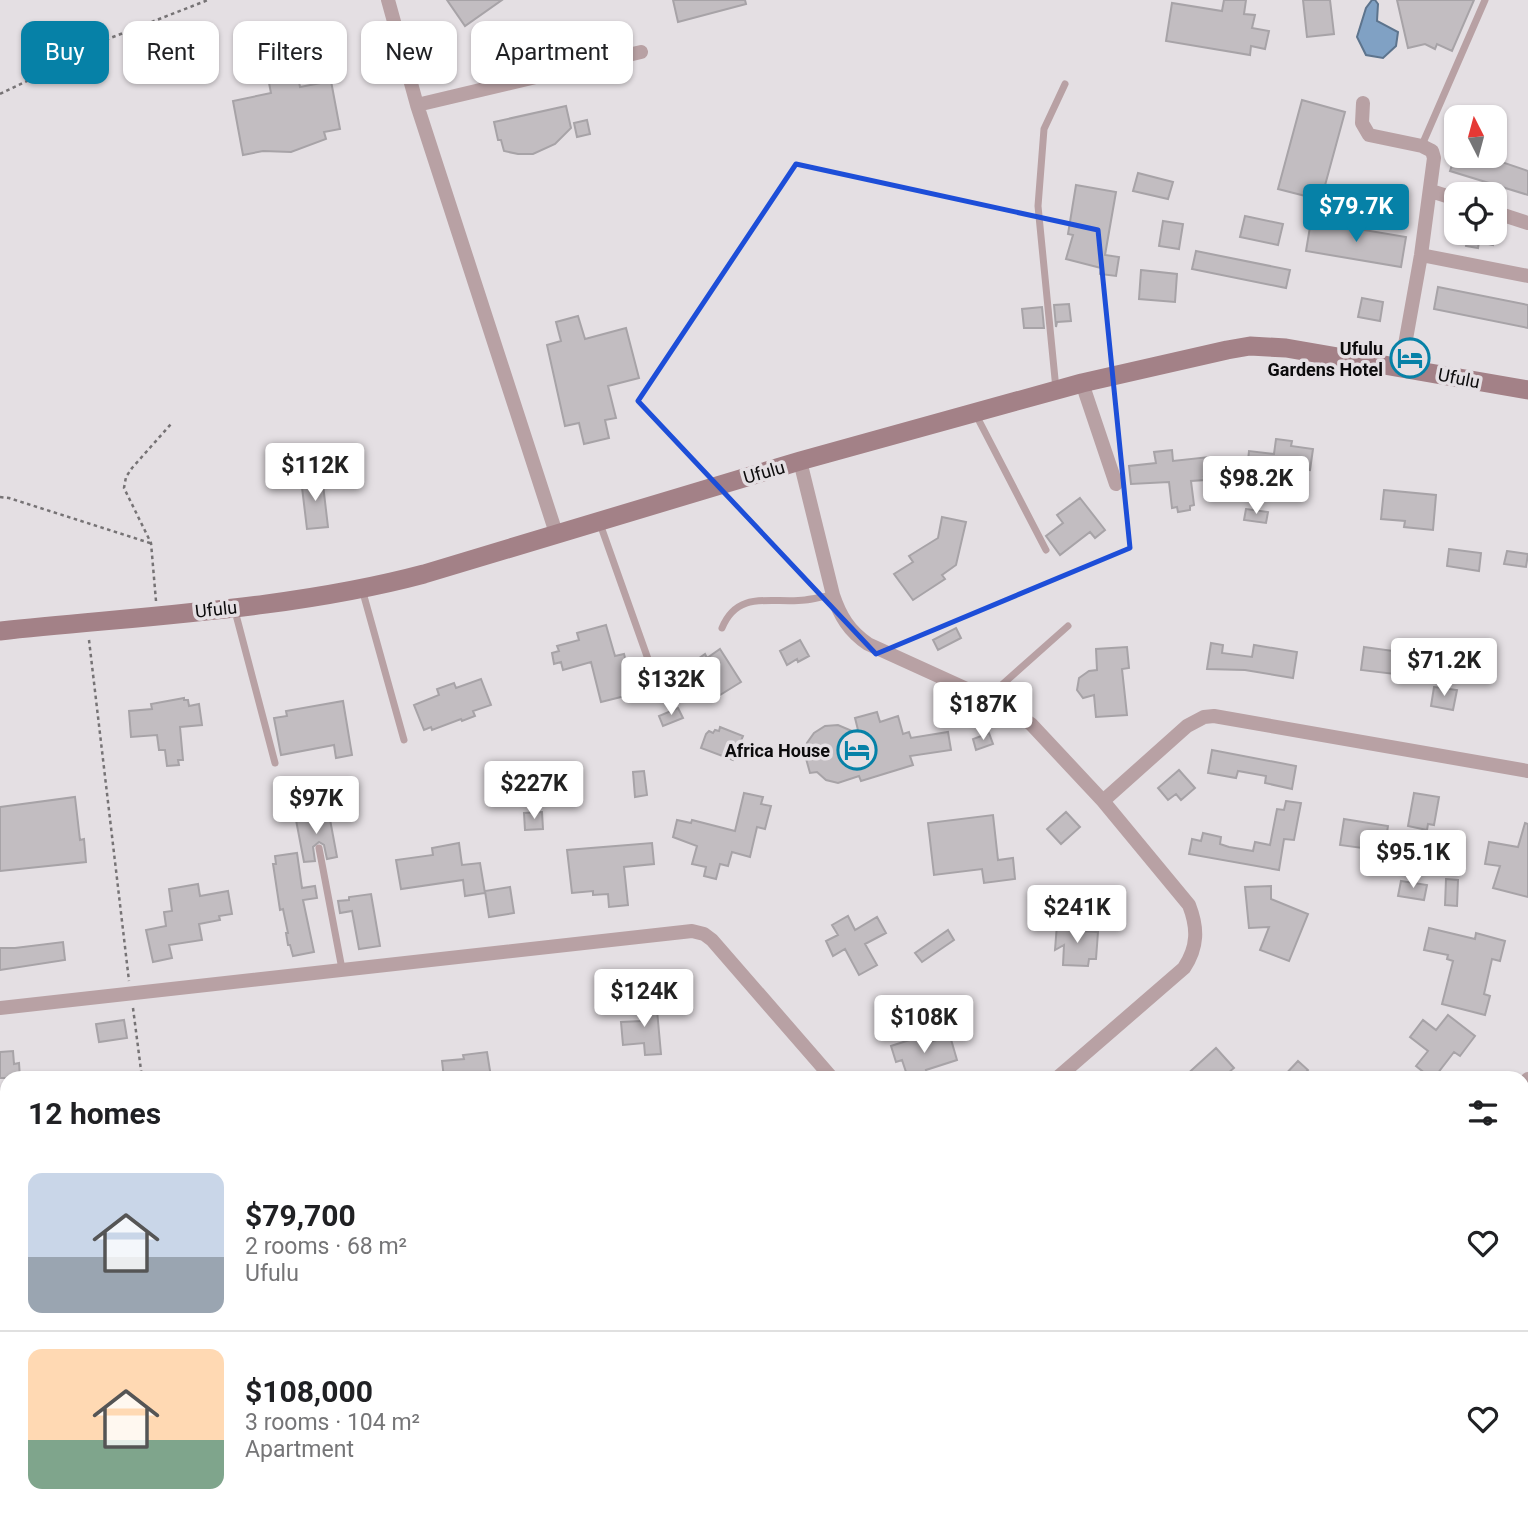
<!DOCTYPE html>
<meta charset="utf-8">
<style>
:root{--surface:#fff;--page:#f2f2f2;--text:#202124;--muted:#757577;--line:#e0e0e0;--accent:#0681a7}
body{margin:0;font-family:Roboto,sans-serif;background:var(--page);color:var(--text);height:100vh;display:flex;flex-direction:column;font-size:26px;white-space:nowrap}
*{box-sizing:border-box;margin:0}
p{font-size:23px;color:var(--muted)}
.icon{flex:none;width:38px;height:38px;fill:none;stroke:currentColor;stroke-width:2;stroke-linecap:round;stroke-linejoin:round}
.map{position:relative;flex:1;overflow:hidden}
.sheet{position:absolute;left:0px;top:1071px;width:1530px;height:450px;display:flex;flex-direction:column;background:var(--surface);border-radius:21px 21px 0 0;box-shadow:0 2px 5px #0004}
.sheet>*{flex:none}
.top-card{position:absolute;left:21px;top:21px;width:700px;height:63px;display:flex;gap:14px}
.needle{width:46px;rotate:354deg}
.fabs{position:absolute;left:1444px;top:105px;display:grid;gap:14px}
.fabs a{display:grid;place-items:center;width:63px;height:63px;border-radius:14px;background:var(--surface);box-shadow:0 2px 5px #0004;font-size:35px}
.price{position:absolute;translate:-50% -60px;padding:0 16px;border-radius:7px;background:#fff;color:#222;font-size:23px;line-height:46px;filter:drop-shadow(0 2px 4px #0008)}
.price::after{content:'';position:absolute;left:50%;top:42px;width:21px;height:16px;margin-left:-10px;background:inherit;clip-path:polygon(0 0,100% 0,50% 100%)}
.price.on{background:var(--accent);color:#fff}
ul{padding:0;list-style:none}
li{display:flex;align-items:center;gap:21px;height:175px;padding:0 28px}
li+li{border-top:2px solid var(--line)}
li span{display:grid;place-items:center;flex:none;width:196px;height:140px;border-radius:14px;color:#555}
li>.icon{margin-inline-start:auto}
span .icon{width:84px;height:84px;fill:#fffc;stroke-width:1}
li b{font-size:30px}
h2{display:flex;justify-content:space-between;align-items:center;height:84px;padding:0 28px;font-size:30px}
.pill{padding:0 24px;border-radius:14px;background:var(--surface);box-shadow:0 2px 5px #0004;font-size:24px;line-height:63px}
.pill.on{background:var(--accent);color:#fff}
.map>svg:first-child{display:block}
.water{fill:#80a1c4;stroke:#5d748d;stroke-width:2}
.building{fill:#c2bdc1;stroke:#a7a3a7;stroke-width:2}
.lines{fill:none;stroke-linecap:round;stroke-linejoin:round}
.path{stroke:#767375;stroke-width:2.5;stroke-dasharray:3.5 3.5;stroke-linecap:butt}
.lane{stroke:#b8a1a4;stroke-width:7}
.street{stroke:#b8a1a4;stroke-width:14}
.secondary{stroke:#a38187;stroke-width:19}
.marked{fill:none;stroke:#1d4ed8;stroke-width:5;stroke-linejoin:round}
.labels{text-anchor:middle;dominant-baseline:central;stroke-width:7;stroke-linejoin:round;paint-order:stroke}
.poi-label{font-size:18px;font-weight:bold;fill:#0c0b0c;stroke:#e4dfe3;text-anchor:end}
.street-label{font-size:18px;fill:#0c0b0c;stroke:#e4dfe3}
</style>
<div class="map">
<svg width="1528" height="1520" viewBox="0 0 1528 1520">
<rect width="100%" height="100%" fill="#e4dfe3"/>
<path class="water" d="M1372 0H1375L1378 4 1377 21 1398 32 1396 46 1383 58 1366 55 1357 37 1366 8Z"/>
<path class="building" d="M447 0H502L465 26Z
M673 0H745L746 4 678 22Z
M1224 0H1246L1244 14 1255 15 1252 28 1269 31 1265 49 1251 46 1250 55 1166 41 1172 3 1222 11Z
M1303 0H1330L1334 34 1307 37Z
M1397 0H1474L1452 51 1437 44 1435 49 1425 44 1408 48Z
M284 60 287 74 297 72 300 87 331 81 340 129 324 132 326 139 291 152 263 151 243 155 233 101 271 93 268 78 276 76 273 63Z
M1302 100 1345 112 1321 200 1278 189Z
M566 106 571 128 555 144 533 154H518L504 151 501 140H498L494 122Z
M587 120 590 134 577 137 574 123Z
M1455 156H1484L1528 171V195L1450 171Z
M1138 173 1173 182 1168 199 1133 191Z
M1076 185 1116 192 1105 255 1119 257 1116 276 1100 274 1101 268 1066 259 1073 235 1068 234Z
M1245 216 1283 224 1278 245 1240 237Z
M1163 221 1183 224 1179 249 1159 246Z
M1311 221 1406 237 1401 267 1306 251Z
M1460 233H1495L1493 245 1479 242 1478 248 1466 246 1467 240 1459 238Z
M1196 251 1290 270 1286 288 1192 269Z
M1141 270 1177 274 1175 302 1139 299Z
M1438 287 1528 305V328L1434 309Z
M1362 298 1383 302 1380 321 1358 317Z
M1069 304 1071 321 1057 322 1056 327 1054 305Z
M1042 307 1044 328H1024L1022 309Z
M578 316 585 339 626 328 639 378 608 386 616 418 605 420 609 438 584 444 579 423 565 426 547 345 561 341 556 322Z
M1276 439 1292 441 1291 446 1313 449 1310 470 1248 461 1249 451 1274 454Z
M1172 450 1173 461 1209 457 1210 461 1217 460 1219 472 1211 474V477H1204L1205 480 1191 481 1194 505 1190 506V510L1178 512 1177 507 1172 508 1169 482 1131 484 1129 466 1156 463 1154 452Z
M322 476 328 527 307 529 301 479Z
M1384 490 1436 495 1433 530 1404 527 1405 521 1381 519Z
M1080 498 1105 530 1095 538 1090 532 1060 555 1046 536 1063 523 1057 515Z
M1246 509 1268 512 1266 523 1244 520Z
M942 517 966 522 956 565 942 575 945 579 913 600 894 574 913 562 909 556 938 538Z
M1449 549 1481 553 1479 571 1447 566Z
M1507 551 1528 554 1526 567 1504 564Z
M606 625 615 656 624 654 629 673 633 672 635 686 627 689 629 695 601 702 591 662 563 670 561 662 554 664 552 653 559 651 557 646 579 640 577 633Z
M956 628 961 638 938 650 933 640Z
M800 640 809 656 798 662 797 659 787 665 780 651Z
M1211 643 1223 645 1222 653 1252 657 1254 645 1297 652 1293 678 1245 670 1207 669Z
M1127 647 1129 668 1122 669 1127 715 1096 717 1094 695 1083 698 1077 690 1079 678 1089 671 1097 670 1096 649Z
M1364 647 1401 652 1400 661 1413 663 1411 676 1361 670Z
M720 649 741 682 720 695 712 694 707 698 691 669 698 665 695 661 705 654 707 658Z
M481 679 491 705 473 711 475 716 462 721 461 719 432 730 431 727 424 730 414 705 439 695 437 689 454 683 456 688Z
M1434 687 1457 690 1453 710 1431 706Z
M184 698V700H188L189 706 199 704 202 725 180 727 183 760H178L179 765 167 766 165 750H159L157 735 131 737 129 711 152 709 151 704Z
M343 701 352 755 336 758 334 745 281 755 274 718 287 716 286 711Z
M678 708 683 718 663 726 659 716Z
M877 712 880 722 898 716 903 734 909 732 911 738 948 732 951 750 910 756 913 765 861 781 859 776 838 783 826 780 817 772 810 773 805 755 807 743 814 733 825 726 838 725 859 734 855 718Z
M720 727 743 736 733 760 701 748 706 734 709 731 713 733 715 730 719 731Z
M989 733 993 744 976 750 973 739Z
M1212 750 1296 766 1292 789 1265 783 1266 776 1238 771 1236 778 1208 773Z
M1179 770 1195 788 1181 800 1176 794 1168 800 1158 788Z
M644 771 647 795 635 797 633 772Z
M744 793 763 797 761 804 771 806 765 829 757 827 750 857 732 852 728 866 720 864 716 879 704 876 706 867 692 864 697 846 673 837 677 820 691 823 692 820 735 831Z
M1414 793 1439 797 1434 825 1428 824 1427 830 1408 826Z
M75 797 80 840 84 839 86 862 0 871V807Z
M1286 801 1301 803 1294 840 1284 839 1279 870 1189 854 1192 839 1201 841 1203 833 1221 837 1220 844 1229 847 1253 851 1255 842 1270 845 1277 809 1284 810Z
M321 812 322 816 329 814 337 857 327 859 324 845 319 842 313 847 315 861 304 862 296 820 309 818 308 814Z
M542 812 543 829 525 830 524 813Z
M1066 812 1080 827 1061 844 1047 829Z
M993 815 998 860 1013 858 1015 879 984 883 982 869 934 875 928 823Z
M1344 819 1388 826 1384 851 1340 845Z
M1525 823 1528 824V897L1493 888 1500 866 1485 864 1489 842 1518 847Z
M459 843 462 865 480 863 485 893 465 896 463 880 401 889 396 860 433 855 432 848Z
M652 843 654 864 624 867 628 905 609 907 608 894 593 895V891L572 893 567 850Z
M297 853 302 888 315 886 317 898 303 900 314 952 293 956 290 945H288L286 933H288L283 909 280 910 273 864H276L275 856Z
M1446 879 1458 880 1457 906 1445 905Z
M1401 881 1427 885 1424 900 1398 896Z
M198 884 200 896 228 891 232 914 219 916 220 920 199 924 202 940 169 945 172 958 153 962 146 930 166 926 164 912 172 911 169 889Z
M1271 886V899L1308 914 1289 961 1260 950 1269 927 1249 928 1245 887Z
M510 887 514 913 489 917 485 891Z
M371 894 380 946 359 949 352 911 340 913 338 901 349 900V897Z
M848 916 855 930 877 917 886 933 865 944 877 965 859 975 845 949 833 956 826 941 838 935 832 925Z
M1057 924 1083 926V931L1098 932 1096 959H1089L1088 966 1063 965 1064 945 1055 950Z
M1429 928 1475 939 1476 933 1505 941 1500 961 1492 959 1484 994 1490 996 1485 1015 1442 1004 1453 961 1447 959 1448 955 1424 950Z
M948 930 954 940 922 962 915 953Z
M63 942 65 960 0 970V948H15Z
M656 999 661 1054 645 1055 644 1043 623 1045 621 1022 642 1021 640 1001Z
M1448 1015 1475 1036 1460 1056 1454 1052 1434 1078H1431L1416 1066 1428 1051 1410 1037 1423 1020 1436 1030Z
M124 1020 127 1038 99 1042 96 1024Z
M928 1034 930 1042 950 1036 957 1060 926 1070 929 1078H908L902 1060 896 1062 891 1046Z
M1216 1048 1234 1068 1222 1078H1183Z
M13 1051 14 1064 19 1063 20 1078H0V1052Z
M487 1052 491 1077 444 1078 442 1061 464 1059 463 1055Z
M1298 1061 1308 1070 1301 1078H1282Z"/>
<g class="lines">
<path class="path" d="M0 94 66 62 95 44 208 0
M0 497 9 498 150 543
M156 601 151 543 124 488 126 477 132 468 171 424
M89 640 129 981
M133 1008 142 1078"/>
<path class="lane" d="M1422 145 1485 0
M1056 389 1038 206 1044 129 1065 84
M975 413 1046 550
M599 521 648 659
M362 589 404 740
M235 611 275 763
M722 628C738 589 772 604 805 600 814 599 824 596 833 595
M987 698 1068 626
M319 848 342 969"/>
<path class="street" d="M388 0 417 105 556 533
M1363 103 1362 123 1369 135 1422 146 1432 151 1434 158 1421 255 1401 367
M417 105 641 52
M1431 191 1456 199
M1494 212 1528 223
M1421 255 1528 276
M1082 383 1116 484
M800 461 833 595C840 616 849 631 868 644L1002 705 1031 724 1103 801 1189 905C1198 928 1198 947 1184 968L1057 1078
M1103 801 1187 726 1204 717 1214 716 1528 771
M0 1008 692 931 704 934 712 940 832 1078
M1522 1085 1528 1079
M0 1347 7 1346
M575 1514 577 1520
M1171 1520 1176 1514"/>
<path class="secondary" d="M0 631C139 616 289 610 424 574L800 461 1082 383 1227 350 1250 346 1286 348 1528 390"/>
</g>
<path class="marked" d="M796 164 1098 230 1130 548 876 654 638 401Z"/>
<defs>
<g id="hotel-ring" transform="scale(2.0125)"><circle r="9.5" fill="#e4dfe3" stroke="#0681a7" stroke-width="1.5"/><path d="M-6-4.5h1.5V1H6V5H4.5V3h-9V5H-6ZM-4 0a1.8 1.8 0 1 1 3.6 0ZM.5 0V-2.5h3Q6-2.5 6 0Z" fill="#0681a7"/></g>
</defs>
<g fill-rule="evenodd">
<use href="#hotel-ring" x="1410" y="358"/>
<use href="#hotel-ring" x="857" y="750"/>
</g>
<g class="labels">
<g class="poi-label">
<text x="1383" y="348">Ufulu<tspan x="1383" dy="21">Gardens Hotel</tspan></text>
<text x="830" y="750">Africa House</text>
</g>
<g class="street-label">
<text transform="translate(1459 378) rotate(11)">Ufulu</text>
<text transform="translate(764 472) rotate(-16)">Ufulu</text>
<text transform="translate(216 609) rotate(-6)">Ufulu</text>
</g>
</g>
</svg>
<div class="fabs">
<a><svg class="needle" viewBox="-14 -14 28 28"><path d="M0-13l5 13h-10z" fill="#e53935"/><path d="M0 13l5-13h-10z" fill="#757577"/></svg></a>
<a><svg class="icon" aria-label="locate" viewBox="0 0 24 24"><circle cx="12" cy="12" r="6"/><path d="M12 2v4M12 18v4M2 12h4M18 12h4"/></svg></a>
</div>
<b class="price on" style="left:1356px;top:244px">$79.7K</b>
<b class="price" style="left:315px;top:503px">$112K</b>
<b class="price" style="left:1256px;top:516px">$98.2K</b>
<b class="price" style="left:1444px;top:698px">$71.2K</b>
<b class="price" style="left:671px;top:717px">$132K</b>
<b class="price" style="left:983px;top:742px">$187K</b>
<b class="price" style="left:534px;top:821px">$227K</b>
<b class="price" style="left:316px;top:836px">$97K</b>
<b class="price" style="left:1413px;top:890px">$95.1K</b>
<b class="price" style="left:1077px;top:945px">$241K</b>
<b class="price" style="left:644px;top:1029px">$124K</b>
<b class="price" style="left:924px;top:1055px">$108K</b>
<div class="top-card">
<a class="pill on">Buy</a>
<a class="pill">Rent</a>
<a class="pill">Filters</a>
<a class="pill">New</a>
<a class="pill">Apartment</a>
</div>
<section class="sheet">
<h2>12 homes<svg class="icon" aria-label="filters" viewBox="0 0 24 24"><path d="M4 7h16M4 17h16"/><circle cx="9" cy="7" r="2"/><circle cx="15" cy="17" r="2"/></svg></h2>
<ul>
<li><span style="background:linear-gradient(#c9d6e8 60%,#9aa5b1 0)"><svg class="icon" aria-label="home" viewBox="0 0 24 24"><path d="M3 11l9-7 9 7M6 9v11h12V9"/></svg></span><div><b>$79,700</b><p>2 rooms · 68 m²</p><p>Ufulu</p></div><svg class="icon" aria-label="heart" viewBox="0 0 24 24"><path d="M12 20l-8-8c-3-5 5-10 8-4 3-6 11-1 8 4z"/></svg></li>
<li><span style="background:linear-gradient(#ffd9b3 65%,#7fa58c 0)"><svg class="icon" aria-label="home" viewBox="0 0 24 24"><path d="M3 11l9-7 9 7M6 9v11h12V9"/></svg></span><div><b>$108,000</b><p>3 rooms · 104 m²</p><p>Apartment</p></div><svg class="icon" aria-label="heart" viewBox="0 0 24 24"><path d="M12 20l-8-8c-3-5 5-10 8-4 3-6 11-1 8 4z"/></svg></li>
</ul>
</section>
</div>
